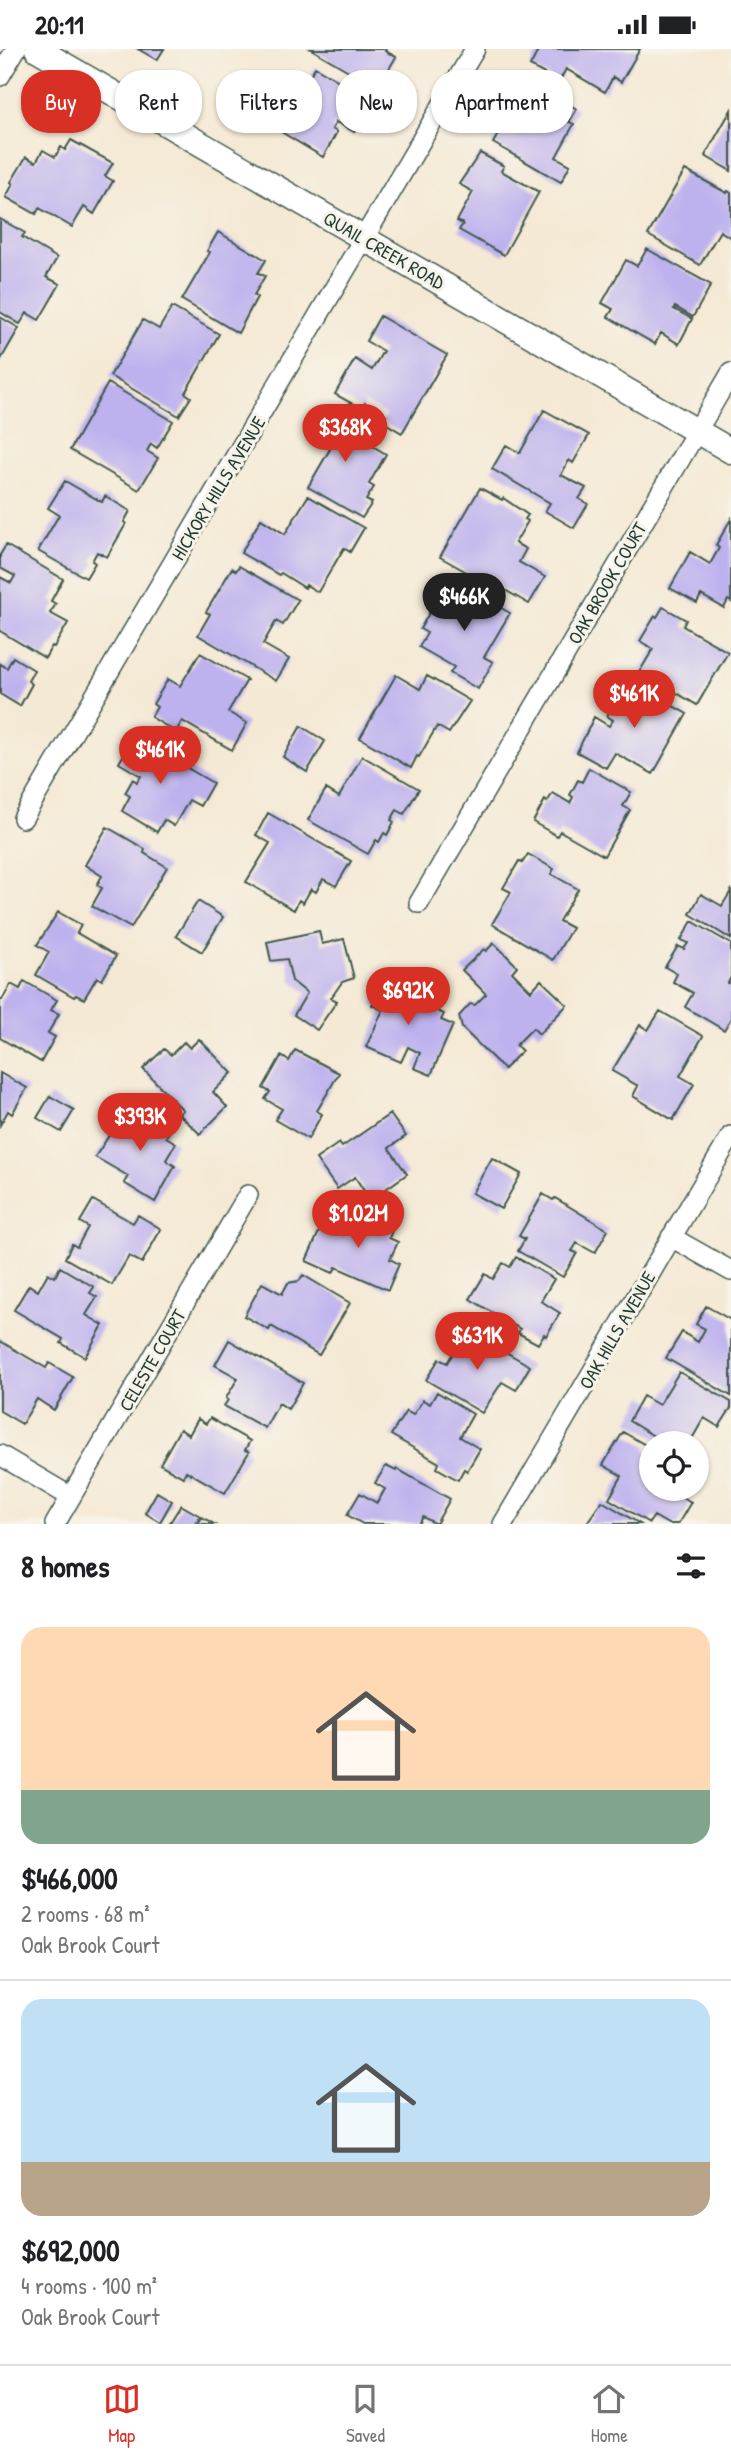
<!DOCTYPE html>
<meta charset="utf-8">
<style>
:root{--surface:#fff;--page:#f2f2f2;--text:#202124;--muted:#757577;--line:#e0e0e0;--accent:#d93025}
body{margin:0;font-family:"Patrick Hand",sans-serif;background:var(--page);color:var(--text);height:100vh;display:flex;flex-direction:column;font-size:26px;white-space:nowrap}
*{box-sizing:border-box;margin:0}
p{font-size:23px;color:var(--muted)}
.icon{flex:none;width:38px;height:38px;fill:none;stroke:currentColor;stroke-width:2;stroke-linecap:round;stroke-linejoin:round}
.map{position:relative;height:1475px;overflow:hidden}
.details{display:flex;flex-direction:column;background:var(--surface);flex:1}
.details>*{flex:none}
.hud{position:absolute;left:21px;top:21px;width:690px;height:63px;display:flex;gap:14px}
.tools{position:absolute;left:639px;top:1382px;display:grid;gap:14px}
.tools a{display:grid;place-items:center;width:70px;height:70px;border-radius:50%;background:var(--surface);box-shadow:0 2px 5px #0004;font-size:35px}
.price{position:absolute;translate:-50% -60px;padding:0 16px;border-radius:24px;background:var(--accent);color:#fff;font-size:23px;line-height:46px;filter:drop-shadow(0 2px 4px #0008)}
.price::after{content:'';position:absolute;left:50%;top:42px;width:21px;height:16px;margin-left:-10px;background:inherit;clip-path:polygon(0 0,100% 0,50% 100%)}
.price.on{background:#222;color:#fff}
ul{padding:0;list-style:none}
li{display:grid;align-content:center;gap:14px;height:371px;padding:0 21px}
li+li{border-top:2px solid var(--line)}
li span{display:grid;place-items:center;height:217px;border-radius:21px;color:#555}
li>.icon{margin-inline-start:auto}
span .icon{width:126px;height:126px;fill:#fffc;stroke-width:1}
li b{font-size:30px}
h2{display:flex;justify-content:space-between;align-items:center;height:84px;padding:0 21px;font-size:30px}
.pill{padding:0 24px;border-radius:28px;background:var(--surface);box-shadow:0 2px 5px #0004;font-size:24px;line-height:63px}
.pill.on{background:var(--accent);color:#fff}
.status{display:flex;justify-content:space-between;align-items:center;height:49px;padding:0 35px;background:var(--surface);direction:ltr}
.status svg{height:19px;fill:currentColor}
.dock{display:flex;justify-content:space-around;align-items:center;height:98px;border-top:2px solid var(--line);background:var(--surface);font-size:19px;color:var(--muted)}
.dock a{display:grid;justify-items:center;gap:4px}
.dock .on{color:var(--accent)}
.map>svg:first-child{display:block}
.building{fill:#beb2ee}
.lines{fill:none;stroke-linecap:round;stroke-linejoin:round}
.minor-casing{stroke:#3f574c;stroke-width:22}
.tertiary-casing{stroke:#3f574c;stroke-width:27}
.minor{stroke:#fff;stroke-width:19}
.tertiary{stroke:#fff;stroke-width:24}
.labels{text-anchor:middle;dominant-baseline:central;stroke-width:6;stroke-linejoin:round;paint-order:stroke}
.street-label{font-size:19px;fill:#1f3d34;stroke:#f7f3e8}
</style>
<div class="status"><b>20:11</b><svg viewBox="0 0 49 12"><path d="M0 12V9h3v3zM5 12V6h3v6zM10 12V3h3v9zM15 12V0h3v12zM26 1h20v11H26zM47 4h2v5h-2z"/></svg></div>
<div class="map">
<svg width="731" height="1475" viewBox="0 0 731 1475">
<rect width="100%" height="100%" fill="#f7f3e8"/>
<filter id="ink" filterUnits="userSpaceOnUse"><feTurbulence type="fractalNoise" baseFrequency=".0143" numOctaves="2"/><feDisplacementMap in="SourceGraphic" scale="14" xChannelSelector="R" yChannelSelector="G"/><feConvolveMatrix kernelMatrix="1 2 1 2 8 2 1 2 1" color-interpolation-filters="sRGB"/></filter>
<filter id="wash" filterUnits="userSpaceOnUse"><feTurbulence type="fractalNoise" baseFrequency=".00686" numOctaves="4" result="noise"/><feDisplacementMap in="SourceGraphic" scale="28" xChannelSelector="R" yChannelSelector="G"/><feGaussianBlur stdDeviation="1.57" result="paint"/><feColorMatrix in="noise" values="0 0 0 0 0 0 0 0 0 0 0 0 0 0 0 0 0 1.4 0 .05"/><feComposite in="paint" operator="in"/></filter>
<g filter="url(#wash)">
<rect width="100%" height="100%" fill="#f4e9d4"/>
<g id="blocks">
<path class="building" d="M138 0H164L157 11Z
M311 0H386L385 2 396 8 378 39Z
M539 0H640L621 33 613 28 605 43 566 20 559 33 530 17Z
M315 18 373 52 354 83 336 73 332 80 337 83 323 108 263 72 285 35 300 43Z
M525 27 550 41 549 44 577 60 569 73 574 75 556 108 570 116 561 133 493 94 500 82 493 79 501 64 514 72 517 66 504 58Z
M731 61V122L705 107Z
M71 91 113 114 105 127 113 132 94 165 84 158 72 178 39 159 36 165 6 148 13 135 11 133 26 108 36 113 43 101 55 108 61 98 65 101Z
M480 104 504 117 501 122 539 143 504 206 459 181 463 175 457 172 473 143 459 135Z
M685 121 727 144 728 142 731 144V189L720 182 700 216 648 186Z
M0 170 25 184 22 188 57 209 46 228 60 235 39 271 27 264 20 275 0 263Z
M218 183 266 211 258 224 265 227 254 246 257 248 238 284 182 251 210 203 207 202Z
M647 200 711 236 693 268 675 258 674 260 692 270 679 295 661 284 655 295 608 268 613 260 602 254 626 211 637 217Z
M172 258 219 285 185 344 191 348 179 367 110 327 143 271 159 280Z
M380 267 447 306 402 384 382 372 386 366 365 354 362 360 335 345 355 310 372 321 383 302 366 292Z
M0 268 19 279 0 312Z
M108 334 173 372 157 399 151 395 147 402 158 409 139 441 70 401Z
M331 358 355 372 349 383 386 405 369 435 374 438 366 451 372 454 362 469 308 438 330 400 310 388Z
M544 361 589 386 573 414 569 411 561 426 586 439 579 450 588 455 574 479 545 462 550 454 492 420 506 396 520 404Z
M65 432 102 453 105 447 130 462 124 473 126 475 107 508 97 503 92 512 95 514 86 529 38 502 59 466 48 459Z
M480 439 502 451 503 449 528 466 525 470 528 472 515 494 526 500 519 513 545 528 529 555 481 527 479 530 440 508Z
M308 447 364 479 350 503 344 499 318 543 306 536 305 539 281 524 279 526 241 504 261 470 285 485Z
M731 470V553L728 551 724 559 701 546 697 554 670 539 690 503 710 515 719 499 716 496Z
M6 496 63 530 51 552 56 555 50 564 68 574 54 598 52 597 45 609 0 582V528L11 534 15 527 0 519V506Z
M239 517 298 551 283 576 276 572 263 595 289 610 276 632 198 586 210 565 206 563 232 519 236 522Z
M457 534 510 564 484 608 493 613 478 640 450 624 454 618 419 598 427 584 420 580 436 552 444 557Z
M663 558 686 571 683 577 728 603 697 656 640 622 653 600 640 592 655 567 657 568Z
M200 604 247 631 228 663 247 674 232 701 182 672 176 683 151 668 157 658 153 655 168 630 180 637Z
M13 608 34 621 28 632 32 635 20 657 0 645V615L7 619Z
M396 626 420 640 427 627 470 652 449 684 437 677 419 708 417 707 411 719 360 689Z
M627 631 687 665 653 725 615 704 606 719 577 703 594 668 609 677 613 671 607 667Z
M301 677 325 692 307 723 283 708Z
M134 688 213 734 200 757 189 751 174 777 164 771 157 783 122 762 130 747 125 744 133 730 137 733 141 727 119 714Z
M362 707 419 740 404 765 397 761 391 771 394 773 387 786 384 784 379 793 376 791 368 805 308 771 326 740 339 748Z
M589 719 631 743 623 757 630 761 604 807 560 782 557 787 533 773 545 751 547 753 553 744 570 754 573 748 570 746 578 731 582 733Z
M268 764 351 812 336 837 323 830 316 843 311 840 303 854 299 851 294 861 246 833 270 794 256 786Z
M107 778 145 800 144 804 167 818 131 879 92 857 102 839 97 836 102 827 85 816Z
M528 805 554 820 551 825 578 840 559 872 572 879 553 911 492 875 511 843 503 839 519 812 522 814Z
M731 842V890L690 865 701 845 722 857Z
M198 852 223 868 202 903 176 887Z
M58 863 81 876 77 884 116 907 102 931 97 928 84 950 76 946 74 948 36 926 49 903 37 896Z
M692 872 731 895V928L728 934 731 935V969L724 981 685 958 693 944 673 933 677 925 665 918 678 897 684 900 688 894 681 891Z
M319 882 322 895 344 890 354 929 342 933 331 949 337 952 317 981 294 966 307 944 292 932 287 910 271 912 267 893Z
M494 894 517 917 512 923 531 942 541 931 567 956 539 985 533 979 516 996 522 1002 504 1020 462 979 459 967 470 955 475 956 486 945 462 921 484 900 486 902Z
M384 930 410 941 409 943 420 948 417 953 444 965 441 971 453 976 431 1026 414 1019 420 1004 408 998 401 1013 366 998 383 961 372 956Z
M24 932 57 951 51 961 59 965 48 984 55 988 41 1013 0 989V950L2 951 11 935 20 940Z
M660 962 703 987 680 1027 694 1035 673 1071 633 1047 638 1037 612 1022 640 976 648 981Z
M199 990 232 1024 213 1043 227 1058 200 1085 179 1065 183 1061 143 1020 164 1000 171 1006 184 993 190 999Z
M295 1001 339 1024 317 1062 322 1065 308 1090 275 1071 282 1060 265 1050 270 1043 263 1039 281 1007 289 1012Z
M0 1024 27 1039 12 1065 8 1062 0 1076Z
M50 1047 74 1061 61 1083 37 1069Z
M127 1059 136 1064 137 1061 170 1081 166 1088 176 1094 166 1111 175 1117 155 1153 124 1134 128 1127 95 1108Z
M390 1065 406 1087 389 1099 407 1125 370 1151 355 1128 337 1140 316 1110 339 1094 342 1098Z
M492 1109 521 1125 501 1160 472 1144Z
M543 1145 553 1151 555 1149 608 1181 595 1204 577 1194 572 1202 577 1204 563 1228 518 1202 525 1190 519 1187Z
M93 1151 133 1174 138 1166 161 1180 142 1214 129 1207 112 1236 65 1209 72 1195 77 1198 88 1178 80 1173Z
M362 1161 395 1175 389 1189 398 1193 390 1210 399 1215 388 1241 336 1218 333 1224 306 1212 322 1176 343 1186 350 1170 359 1168Z
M516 1208 554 1230 541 1252 560 1264 546 1287 544 1285 538 1295 518 1284 520 1280 470 1250 485 1225 493 1230 503 1214 510 1218Z
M60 1218 94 1238 90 1244 97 1248 86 1266 103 1276 85 1308 61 1294 63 1290 14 1261 29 1236 38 1242 48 1224 55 1228Z
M303 1226 350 1254 319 1306 271 1277 269 1281 244 1267 262 1234 282 1245 288 1234 299 1232Z
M706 1257 731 1271V1347L666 1309 682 1283 698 1293 705 1280 696 1275Z
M466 1283 474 1288 475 1285 530 1317 516 1341 502 1333 482 1364 426 1331 439 1310 447 1314Z
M229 1291 303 1334 288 1360 279 1354 265 1379 224 1357 228 1351 226 1349 238 1329 215 1316Z
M0 1292 46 1319 49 1314 73 1328 54 1361 37 1350 22 1375 0 1362Z
M679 1323 731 1353V1359L719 1378 704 1369 689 1395H667L629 1372 643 1347 659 1356Z
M437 1343 473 1365 460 1388 480 1400 467 1422 464 1420 458 1431 437 1419 439 1414 391 1386 406 1362 413 1366 423 1351 430 1355Z
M210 1369 250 1392 245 1401 249 1403 225 1444 186 1422 183 1428 160 1415 180 1380 189 1386 198 1370 206 1375Z
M623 1383 647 1397 645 1401 651 1404V1440H686L682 1448 691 1453 678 1475H668L654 1467 649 1474 609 1450 622 1427 603 1416Z
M386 1417 396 1422 397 1420 450 1450 436 1475 423 1468 419 1475H363L347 1466 360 1444 377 1454 385 1440 375 1434Z
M157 1443 172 1452 160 1473 145 1464Z
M602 1452 640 1475H586Z
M181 1456 200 1467 195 1475H169Z
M202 1468 214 1475H198Z"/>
</g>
</g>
<g filter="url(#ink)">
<use href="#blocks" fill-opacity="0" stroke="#3f574c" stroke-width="2"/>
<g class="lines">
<g class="minor-casing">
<path id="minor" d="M0 27 16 0
M23 769 475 0
M419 854 731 324
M671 1188 731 1222
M0 1406 71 1448
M55 1475 248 1146
M503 1475 731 1087"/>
</g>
<g class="tertiary-casing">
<path id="tertiary" d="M37 0 731 402"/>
</g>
<use href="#minor" class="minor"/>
<use href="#tertiary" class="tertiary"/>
</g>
</g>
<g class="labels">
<g class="street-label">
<text transform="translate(384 201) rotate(30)">QUAIL CREEK ROAD</text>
<text transform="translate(218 439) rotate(-59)">HICKORY HILLS AVENUE</text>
<text transform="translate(607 534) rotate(-60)">OAK BROOK COURT</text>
<text transform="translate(617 1281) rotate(-60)">OAK HILLS AVENUE</text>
<text transform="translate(152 1311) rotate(-60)">CELESTE COURT</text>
</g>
</g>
</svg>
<div class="tools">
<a><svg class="icon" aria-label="locate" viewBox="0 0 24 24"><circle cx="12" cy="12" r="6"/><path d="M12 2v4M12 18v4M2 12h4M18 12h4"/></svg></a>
</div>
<b class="price" style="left:345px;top:415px">$368K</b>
<b class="price on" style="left:464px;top:584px">$466K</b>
<b class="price" style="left:634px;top:681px">$461K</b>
<b class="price" style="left:160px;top:737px">$461K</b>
<b class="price" style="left:408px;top:978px">$692K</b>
<b class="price" style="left:140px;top:1104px">$393K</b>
<b class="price" style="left:358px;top:1201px">$1.02M</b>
<b class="price" style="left:477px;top:1323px">$631K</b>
<div class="hud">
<a class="pill on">Buy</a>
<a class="pill">Rent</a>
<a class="pill">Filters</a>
<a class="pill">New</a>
<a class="pill">Apartment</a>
</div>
</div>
<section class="details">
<h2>8 homes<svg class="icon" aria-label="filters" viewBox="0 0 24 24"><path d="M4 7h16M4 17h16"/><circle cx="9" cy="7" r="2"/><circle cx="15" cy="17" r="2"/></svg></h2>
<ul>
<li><span style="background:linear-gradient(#ffd9b3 75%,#7fa58c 0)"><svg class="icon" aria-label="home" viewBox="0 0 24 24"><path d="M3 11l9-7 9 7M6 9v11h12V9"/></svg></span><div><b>$466,000</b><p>2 rooms · 68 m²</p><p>Oak Brook Court</p></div></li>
<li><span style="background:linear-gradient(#bfe0f5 75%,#b9a48a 0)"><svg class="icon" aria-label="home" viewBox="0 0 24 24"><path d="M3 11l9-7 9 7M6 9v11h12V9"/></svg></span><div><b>$692,000</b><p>4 rooms · 100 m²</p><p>Oak Brook Court</p></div></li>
</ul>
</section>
<nav class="dock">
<a class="on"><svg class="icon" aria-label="map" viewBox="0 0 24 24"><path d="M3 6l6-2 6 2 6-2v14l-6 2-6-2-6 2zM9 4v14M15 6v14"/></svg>Map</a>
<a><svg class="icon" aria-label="saved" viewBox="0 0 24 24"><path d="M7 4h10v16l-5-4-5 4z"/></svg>Saved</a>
<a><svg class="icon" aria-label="home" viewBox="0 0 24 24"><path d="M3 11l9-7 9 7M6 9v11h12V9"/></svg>Home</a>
</nav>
